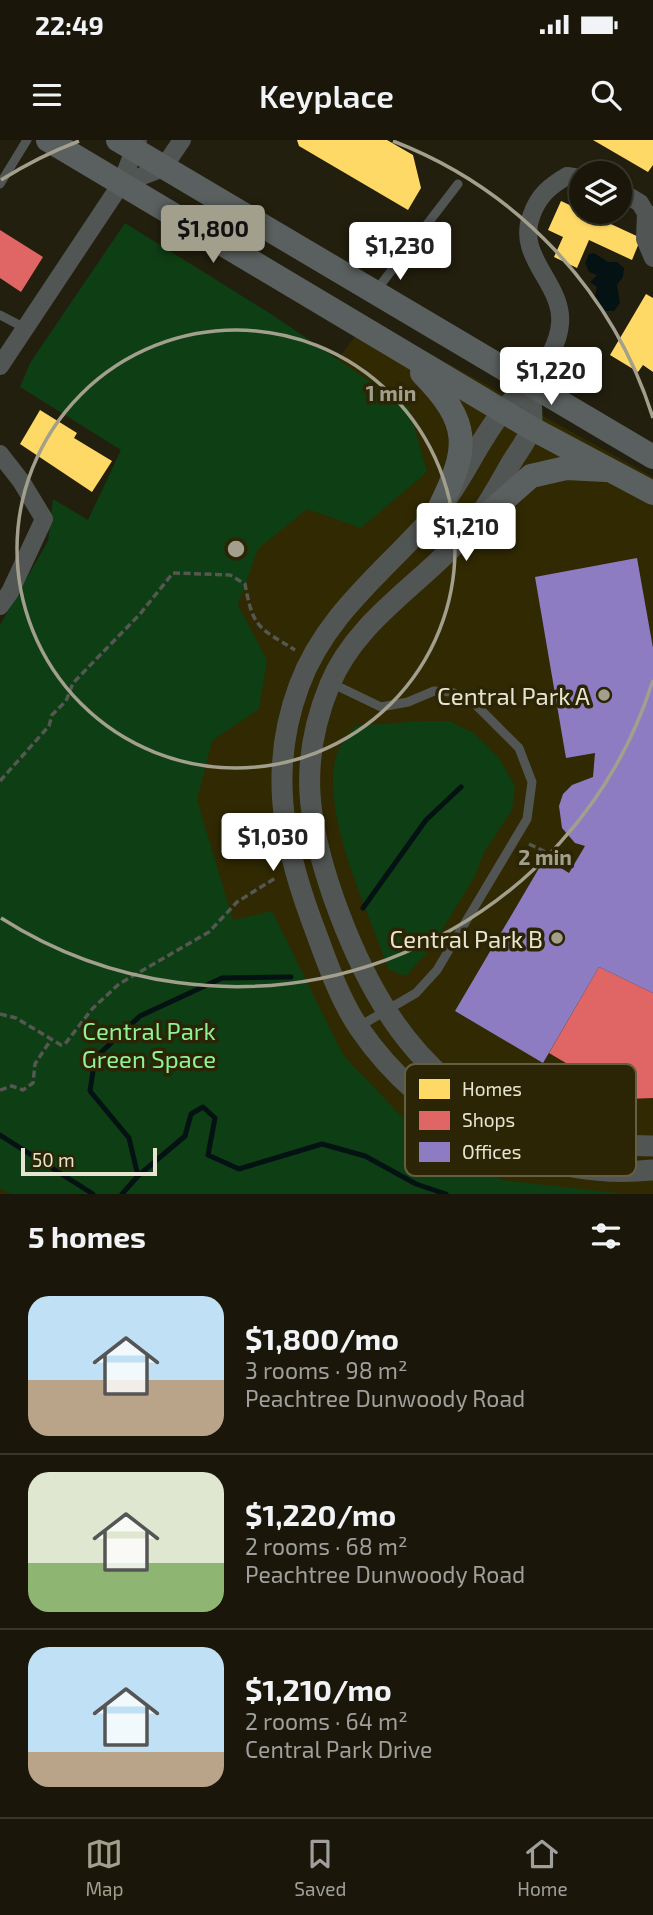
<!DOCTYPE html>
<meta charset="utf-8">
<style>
:root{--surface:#1a170a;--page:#232013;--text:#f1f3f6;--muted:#9f9f9c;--line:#38362b;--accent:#a29f8d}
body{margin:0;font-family:"Exo 2",sans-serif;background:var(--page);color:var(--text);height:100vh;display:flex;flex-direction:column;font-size:26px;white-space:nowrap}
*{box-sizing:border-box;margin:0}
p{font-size:23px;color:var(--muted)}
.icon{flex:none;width:38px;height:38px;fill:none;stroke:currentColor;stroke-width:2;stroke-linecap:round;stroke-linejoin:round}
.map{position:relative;height:1054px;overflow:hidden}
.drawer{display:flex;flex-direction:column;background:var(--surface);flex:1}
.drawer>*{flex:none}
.controls{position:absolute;left:569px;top:21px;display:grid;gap:14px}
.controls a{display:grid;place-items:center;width:63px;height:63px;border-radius:50%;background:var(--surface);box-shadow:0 2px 5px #0004,0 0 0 2px var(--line);font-size:35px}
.scale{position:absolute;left:21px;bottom:18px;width:136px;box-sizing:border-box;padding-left:7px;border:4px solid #e7e4d1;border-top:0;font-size:19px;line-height:24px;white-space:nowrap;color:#e7e4d1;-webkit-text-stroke:5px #2c2505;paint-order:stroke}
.price{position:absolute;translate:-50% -60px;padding:0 16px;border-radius:7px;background:#fff;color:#222;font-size:23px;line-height:46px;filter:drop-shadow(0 2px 4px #0008)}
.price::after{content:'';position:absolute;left:50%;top:42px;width:21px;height:16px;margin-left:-10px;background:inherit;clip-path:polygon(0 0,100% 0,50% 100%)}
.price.selected{background:var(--accent);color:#111}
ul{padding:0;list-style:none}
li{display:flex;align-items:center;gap:21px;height:175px;padding:0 28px}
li+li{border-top:2px solid var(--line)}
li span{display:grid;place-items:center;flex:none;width:196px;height:140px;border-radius:21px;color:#555}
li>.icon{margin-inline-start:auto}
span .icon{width:84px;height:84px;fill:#fffc;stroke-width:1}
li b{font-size:30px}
h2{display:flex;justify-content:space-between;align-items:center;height:84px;padding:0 28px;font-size:30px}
.status{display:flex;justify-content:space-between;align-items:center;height:49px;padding:0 35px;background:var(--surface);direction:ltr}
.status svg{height:19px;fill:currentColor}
header{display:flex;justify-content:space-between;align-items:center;height:91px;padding:0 28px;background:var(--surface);font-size:32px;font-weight:600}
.tab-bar{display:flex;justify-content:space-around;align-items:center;height:98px;border-top:2px solid var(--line);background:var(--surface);font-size:19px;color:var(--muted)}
.tab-bar a{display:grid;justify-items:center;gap:4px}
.tab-bar .selected{color:var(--accent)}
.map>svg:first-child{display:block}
.built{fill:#312902}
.green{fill:#0e3e13}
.water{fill:#051214}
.homes{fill:#ffd966}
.shops{fill:#e06666}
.offices{fill:#8e7cc3}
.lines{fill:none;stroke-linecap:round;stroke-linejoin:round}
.stream{stroke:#051214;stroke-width:5}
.path{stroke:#555752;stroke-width:3.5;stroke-dasharray:7 3.5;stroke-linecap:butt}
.service{stroke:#515554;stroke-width:9}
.minor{stroke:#515554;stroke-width:18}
.tertiary{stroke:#515554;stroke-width:21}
.secondary{stroke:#5a605f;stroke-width:24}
.ring{fill:none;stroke:#a29f8d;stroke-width:3.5}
.poi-dot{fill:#a29f8d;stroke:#2c2505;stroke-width:2.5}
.labels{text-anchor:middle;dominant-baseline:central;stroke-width:7;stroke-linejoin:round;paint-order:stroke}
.poi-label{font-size:24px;fill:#e7e4d1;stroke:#2c2505;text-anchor:end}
.park-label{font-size:24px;fill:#8ff295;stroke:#2c2505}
.key{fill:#2c2505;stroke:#645e42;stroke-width:2}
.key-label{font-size:19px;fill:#e7e4d1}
.centre{fill:#a29f8d;stroke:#2c2505;stroke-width:3.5}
.ring-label{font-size:21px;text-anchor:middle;font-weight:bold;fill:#a29f8d;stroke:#2c2505;stroke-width:7;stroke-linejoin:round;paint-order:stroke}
</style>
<div class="status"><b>22:49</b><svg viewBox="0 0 49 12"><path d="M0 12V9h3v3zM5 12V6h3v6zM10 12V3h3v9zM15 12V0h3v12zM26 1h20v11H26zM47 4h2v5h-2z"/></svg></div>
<header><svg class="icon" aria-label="menu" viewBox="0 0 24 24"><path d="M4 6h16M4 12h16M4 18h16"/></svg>Keyplace<svg class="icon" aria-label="search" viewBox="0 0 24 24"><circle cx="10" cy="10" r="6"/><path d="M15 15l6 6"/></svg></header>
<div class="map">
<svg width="653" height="1054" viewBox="0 0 653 1054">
<rect width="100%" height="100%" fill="#231f0e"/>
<path class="built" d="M368 179 653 337V1054H0V672Z"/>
<path class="green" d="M125 83 271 174 409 268 427 332 361 388 307 369 258 409 238 465 267 520 259 569 212 601 197 660 233 780 272 771 343 915 407 982 502 1040 628 1054H11L0 1048V485L48 401 53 359 88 380 121 310 20 247 30 223Z
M420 581H449L474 593 499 618 515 646 512 670 483 714 475 736 431 808 406 836 389 830C370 775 318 669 337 613 340 604 350 594 355 586Z"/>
<path class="water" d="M594 113 608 122H617L624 128 623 137 617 145 620 163 614 171H604L594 160 597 147 590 142 597 135 589 132 585 123 589 114Z"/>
<path class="homes" d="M297 0H387L413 15 421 48 408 70 299 6Z
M593 0H653V25L648 32Z
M561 61 641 98 632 120 589 100 577 128 554 117 563 97 548 90Z
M646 154 653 158V232L643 225 638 232 610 215Z
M40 270 77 293 74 298 112 321 92 352 20 304Z"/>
<path class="shops" d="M0 90 43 117 21 152 0 138Z
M599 827 653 853V958L627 959 549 913Z"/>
<path class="offices" d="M637 418 653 508V853L599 827 543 923 455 871 545 718 569 733 585 706 575 703 562 688 559 666 563 654 572 645 593 637 595 613 566 618 535 437Z"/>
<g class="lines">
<path class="stream" d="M363 768 426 680 461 647
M0 995 93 1054
M138 1036 185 996 191 974 203 967 215 978 208 1015 239 1029 322 1004 365 1016 416 1044 446 1054
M122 1054 138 1036 129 998 90 951 95 918 140 876 222 838 291 837"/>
<path class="path" d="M0 641 49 586 52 575 66 561 73 543 140 474 173 433 230 435 245 444C253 488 258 487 295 510
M529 704 573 725
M0 874 16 878 61 905 65 904 92 869 119 844 209 792 237 762 277 737
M0 950 12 946 23 950 33 943 35 924 50 901"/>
<path class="service" d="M0 44 27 0
M375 152 458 44
M0 175 23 187
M331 543 381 567 408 562 434 551 452 552 472 561 519 608 532 642 527 679 437 830 416 853 358 887"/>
<path class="minor" d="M121 44 163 28 182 0
M620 51 640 63 653 85
M646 72 645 99 653 118
M0 226 121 44 138 0
M530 246C542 227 558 208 560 184 564 143 514 117 532 74 539 55 550 46 567 36L581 38
M0 314 21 341 44 379 10 452 0 466"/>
<path class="tertiary" d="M530 246C521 254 509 262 502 272 478 302 464 338 440 368 391 427 327 470 299 546 269 627 282 700 311 779 325 816 337 855 359 888 424 983 538 1041 653 1030
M530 246C530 259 534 277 531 289 527 301 516 314 510 325 497 348 484 372 467 392 423 443 357 479 330 544 298 621 307 682 334 759 390 917 476 1006 653 1006"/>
<path class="secondary" d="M48 0 531 288 653 353
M118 0 653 317
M422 233C472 284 469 308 439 369
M467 392 531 336 566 328 606 330"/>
</g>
<g class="ring">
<circle cx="236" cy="409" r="219"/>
<path d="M653 540A437 437 0 0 1 1 778M1 40A437 437 0 0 1 79 1M393 1A437 437 0 0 1 653 278"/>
</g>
<g class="poi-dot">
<circle cx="604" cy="555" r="7"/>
<circle cx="557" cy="798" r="7"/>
</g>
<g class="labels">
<g class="poi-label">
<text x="590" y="555">Central Park A</text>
<text x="543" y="798">Central Park B</text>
</g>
<g class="park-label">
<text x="149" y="890">Central Park<tspan x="149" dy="28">Green Space</tspan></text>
</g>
</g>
<rect x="405" y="924" width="231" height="112" rx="10" class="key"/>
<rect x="419" y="939" width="31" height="20" fill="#ffd966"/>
<rect x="419" y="971" width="31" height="19" fill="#e06666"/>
<rect x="419" y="1002" width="31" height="20" fill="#8e7cc3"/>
<g class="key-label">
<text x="462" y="956">Homes</text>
<text x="462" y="987">Shops</text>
<text x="462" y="1019">Offices</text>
</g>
<circle cx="236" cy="409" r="10" class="centre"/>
<g class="ring-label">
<text x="391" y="261">1 min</text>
<text x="545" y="725">2 min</text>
</g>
</svg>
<div class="controls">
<a><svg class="icon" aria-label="layers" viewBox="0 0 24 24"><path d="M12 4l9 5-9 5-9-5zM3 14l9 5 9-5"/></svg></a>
</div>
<div class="scale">50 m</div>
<b class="price selected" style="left:213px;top:125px">$1,800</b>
<b class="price" style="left:400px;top:142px">$1,230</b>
<b class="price" style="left:551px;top:267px">$1,220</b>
<b class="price" style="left:466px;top:423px">$1,210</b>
<b class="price" style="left:273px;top:733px">$1,030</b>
</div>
<section class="drawer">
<h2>5 homes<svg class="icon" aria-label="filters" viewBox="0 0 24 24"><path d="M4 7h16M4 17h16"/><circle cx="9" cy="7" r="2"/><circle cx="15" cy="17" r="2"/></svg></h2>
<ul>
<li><span style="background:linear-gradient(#bfe0f5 60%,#b9a48a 0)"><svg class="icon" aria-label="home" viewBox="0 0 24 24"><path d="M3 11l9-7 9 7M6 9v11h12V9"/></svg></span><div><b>$1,800/mo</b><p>3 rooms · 98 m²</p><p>Peachtree Dunwoody Road</p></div></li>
<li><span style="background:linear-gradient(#dfe7d0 65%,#8fb573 0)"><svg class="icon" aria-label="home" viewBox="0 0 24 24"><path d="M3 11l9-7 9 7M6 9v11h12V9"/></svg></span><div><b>$1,220/mo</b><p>2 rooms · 68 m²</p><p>Peachtree Dunwoody Road</p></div></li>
<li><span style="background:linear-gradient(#bfe0f5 75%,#b9a48a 0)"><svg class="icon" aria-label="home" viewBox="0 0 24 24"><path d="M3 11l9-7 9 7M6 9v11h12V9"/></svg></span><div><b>$1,210/mo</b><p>2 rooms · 64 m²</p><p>Central Park Drive</p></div></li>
</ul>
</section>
<nav class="tab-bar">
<a class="selected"><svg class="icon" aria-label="map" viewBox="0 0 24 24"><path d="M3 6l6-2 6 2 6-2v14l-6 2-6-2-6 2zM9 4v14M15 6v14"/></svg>Map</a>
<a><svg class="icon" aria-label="saved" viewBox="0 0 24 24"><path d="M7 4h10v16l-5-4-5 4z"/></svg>Saved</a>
<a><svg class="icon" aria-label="home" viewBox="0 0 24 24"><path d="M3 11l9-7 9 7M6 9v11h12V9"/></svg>Home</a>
</nav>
